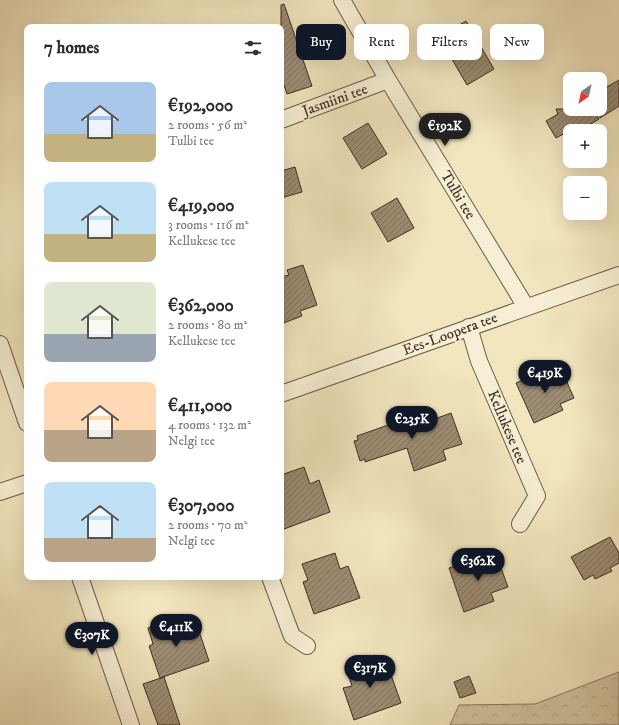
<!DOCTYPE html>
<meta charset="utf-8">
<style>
:root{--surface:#fff;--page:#f2f2f3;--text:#2b2b33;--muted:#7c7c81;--accent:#111827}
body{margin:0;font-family:"IM FELL DW Pica",serif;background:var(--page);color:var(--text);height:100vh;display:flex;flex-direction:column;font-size:15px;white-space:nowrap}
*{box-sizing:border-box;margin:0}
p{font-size:13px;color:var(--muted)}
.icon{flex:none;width:22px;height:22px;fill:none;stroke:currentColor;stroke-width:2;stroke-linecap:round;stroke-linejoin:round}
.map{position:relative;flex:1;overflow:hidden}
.drawer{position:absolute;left:24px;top:24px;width:260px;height:556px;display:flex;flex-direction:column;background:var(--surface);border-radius:8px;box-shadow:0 4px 16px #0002}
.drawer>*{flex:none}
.hud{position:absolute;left:296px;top:24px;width:263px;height:36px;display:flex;gap:8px}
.needle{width:26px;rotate:213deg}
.tools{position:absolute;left:563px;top:72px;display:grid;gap:8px}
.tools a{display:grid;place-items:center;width:44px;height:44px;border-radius:8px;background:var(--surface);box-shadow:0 4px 16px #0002;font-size:20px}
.price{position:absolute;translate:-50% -34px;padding:0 9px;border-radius:14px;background:var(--accent);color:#fff;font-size:13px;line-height:26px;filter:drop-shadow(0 1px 2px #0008)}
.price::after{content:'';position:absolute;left:50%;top:24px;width:12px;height:9px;margin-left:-6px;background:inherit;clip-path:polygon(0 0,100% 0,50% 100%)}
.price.current{background:#222;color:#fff}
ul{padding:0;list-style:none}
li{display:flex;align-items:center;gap:12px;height:100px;padding:0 20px}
li span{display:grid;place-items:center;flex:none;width:112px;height:80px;border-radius:8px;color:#555}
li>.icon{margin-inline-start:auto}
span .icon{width:48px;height:48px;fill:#fffc;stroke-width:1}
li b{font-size:17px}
h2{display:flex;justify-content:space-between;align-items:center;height:48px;padding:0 20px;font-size:17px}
.tag{padding:0 14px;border-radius:8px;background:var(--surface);box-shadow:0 4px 16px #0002;font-size:14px;line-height:36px}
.tag.current{background:var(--accent);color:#fff}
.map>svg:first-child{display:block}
.forest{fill:url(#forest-crowns);stroke:#8a7a64}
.building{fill:url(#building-hatch);stroke:#412d23}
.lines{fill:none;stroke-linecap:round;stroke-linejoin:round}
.street-casing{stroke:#6d5b4a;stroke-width:18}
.street{stroke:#f7efd5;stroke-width:16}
.labels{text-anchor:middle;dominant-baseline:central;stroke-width:3.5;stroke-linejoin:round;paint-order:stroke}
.street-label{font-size:15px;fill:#412d23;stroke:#f7efd5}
</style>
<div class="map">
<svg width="619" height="725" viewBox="0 0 619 725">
<defs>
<pattern id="forest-crowns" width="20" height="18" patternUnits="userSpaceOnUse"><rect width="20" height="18" fill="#d4c7a4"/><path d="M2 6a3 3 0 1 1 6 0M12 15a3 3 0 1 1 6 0" fill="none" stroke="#b7ab8d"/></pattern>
<pattern id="building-hatch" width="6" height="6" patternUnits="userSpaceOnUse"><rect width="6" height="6" fill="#9d8d74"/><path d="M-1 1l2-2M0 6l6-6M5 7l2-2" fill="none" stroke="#82745f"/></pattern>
</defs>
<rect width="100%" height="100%" fill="#f2e6bf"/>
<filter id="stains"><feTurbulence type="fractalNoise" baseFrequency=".005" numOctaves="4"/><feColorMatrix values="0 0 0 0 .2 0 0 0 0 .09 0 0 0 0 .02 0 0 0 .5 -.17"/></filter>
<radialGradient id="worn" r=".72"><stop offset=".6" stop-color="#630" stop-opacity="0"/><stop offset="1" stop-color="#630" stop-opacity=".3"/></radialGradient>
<path class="forest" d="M619 672V725H450L459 705 535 704Z"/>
<path class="building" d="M284 4 312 86 287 94 281 76V5Z
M466 21 494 69 467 85 439 37Z
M619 80V106L600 118V91Z
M556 109H593L599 119 579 131H570V133L569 131 556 138 546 121 558 114Z
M368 123 387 154 362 169 343 138Z
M295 167 302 192 281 198V171Z
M397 198 414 228 388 242 371 213Z
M303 265 317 305 300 311 302 316 281 324V277L289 275 287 270Z
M561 369 574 398 560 404 563 410 534 423 516 383 545 370 547 375Z
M428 411 432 420 451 413 462 444 443 450 446 460 414 471 407 448 365 462V459L360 461 354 441 358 440 357 436Z
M304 467 310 484 319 480 330 512 284 529 281 520V475Z
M610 537 619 553V563L610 568 612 571 595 579 593 575 584 580 571 557Z
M335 553 340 569 348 566 360 598 314 614 303 582 308 580 302 564Z
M497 557 508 587 491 593 494 601 464 612 449 568 479 558 480 563Z
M180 617 185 632 198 628 209 661 160 678 149 646 153 644 148 628Z
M375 655 382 675 390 672 401 703 354 720 343 688 352 686 345 666Z
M469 676 476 693 460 698 454 682Z
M164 677 180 725H158L143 684Z"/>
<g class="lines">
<g class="street-casing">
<path id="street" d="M342 0 388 80 526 307
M281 120 388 80
M469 327 479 361 537 496 520 524
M0 344 27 423
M281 394 619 275
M0 492 27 483
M80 577 131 725
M270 577 292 636 307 646"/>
</g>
<use href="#street" class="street"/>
</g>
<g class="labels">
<g class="street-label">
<text transform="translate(335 100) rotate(-20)">Jasmiini tee</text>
<text transform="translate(458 195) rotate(59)">Tulbi tee</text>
<text transform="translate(450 334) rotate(-20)">Ees-Loopera tee</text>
<text transform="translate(507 427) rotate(67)">Kellukese tee</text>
</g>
</g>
<rect width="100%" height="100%" filter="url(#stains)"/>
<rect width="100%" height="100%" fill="url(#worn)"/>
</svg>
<div class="tools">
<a><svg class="needle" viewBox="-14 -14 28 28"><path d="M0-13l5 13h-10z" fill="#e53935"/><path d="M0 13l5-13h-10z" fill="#7c7c81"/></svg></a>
<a>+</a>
<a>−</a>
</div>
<b class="price current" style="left:445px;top:147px">€192K</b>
<b class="price" style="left:545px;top:394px">€419K</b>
<b class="price" style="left:412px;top:440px">€235K</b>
<b class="price" style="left:478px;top:582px">€362K</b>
<b class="price" style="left:176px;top:648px">€411K</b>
<b class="price" style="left:92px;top:656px">€307K</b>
<b class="price" style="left:370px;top:689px">€317K</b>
<div class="hud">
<a class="tag current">Buy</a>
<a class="tag">Rent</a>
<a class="tag">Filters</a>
<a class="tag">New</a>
</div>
<section class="drawer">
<h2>7 homes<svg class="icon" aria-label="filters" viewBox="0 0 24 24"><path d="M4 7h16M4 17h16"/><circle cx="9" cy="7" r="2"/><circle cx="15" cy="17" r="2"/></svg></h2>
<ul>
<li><span style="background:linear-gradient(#a9c7e8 65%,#c2b280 0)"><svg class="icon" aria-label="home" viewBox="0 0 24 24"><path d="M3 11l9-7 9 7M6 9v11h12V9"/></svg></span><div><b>€192,000</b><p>2 rooms · 56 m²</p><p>Tulbi tee</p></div></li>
<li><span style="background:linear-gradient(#bfe0f5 65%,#c2b280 0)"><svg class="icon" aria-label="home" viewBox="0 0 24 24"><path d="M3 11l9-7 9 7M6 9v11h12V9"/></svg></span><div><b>€419,000</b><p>3 rooms · 116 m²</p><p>Kellukese tee</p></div></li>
<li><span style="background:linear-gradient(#dfe7d0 65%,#9aa5b1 0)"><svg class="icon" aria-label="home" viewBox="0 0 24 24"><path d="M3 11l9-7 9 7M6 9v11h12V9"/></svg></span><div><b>€362,000</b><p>2 rooms · 80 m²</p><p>Kellukese tee</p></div></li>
<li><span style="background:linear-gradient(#ffd9b3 60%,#b9a48a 0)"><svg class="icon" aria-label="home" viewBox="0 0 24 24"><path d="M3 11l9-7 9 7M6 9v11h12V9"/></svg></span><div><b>€411,000</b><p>4 rooms · 132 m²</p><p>Nelgi tee</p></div></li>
<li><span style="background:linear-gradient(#bfe0f5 70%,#b9a48a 0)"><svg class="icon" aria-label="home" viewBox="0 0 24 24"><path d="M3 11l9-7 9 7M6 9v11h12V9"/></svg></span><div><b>€307,000</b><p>2 rooms · 70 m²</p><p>Nelgi tee</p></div></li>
</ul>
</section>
</div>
